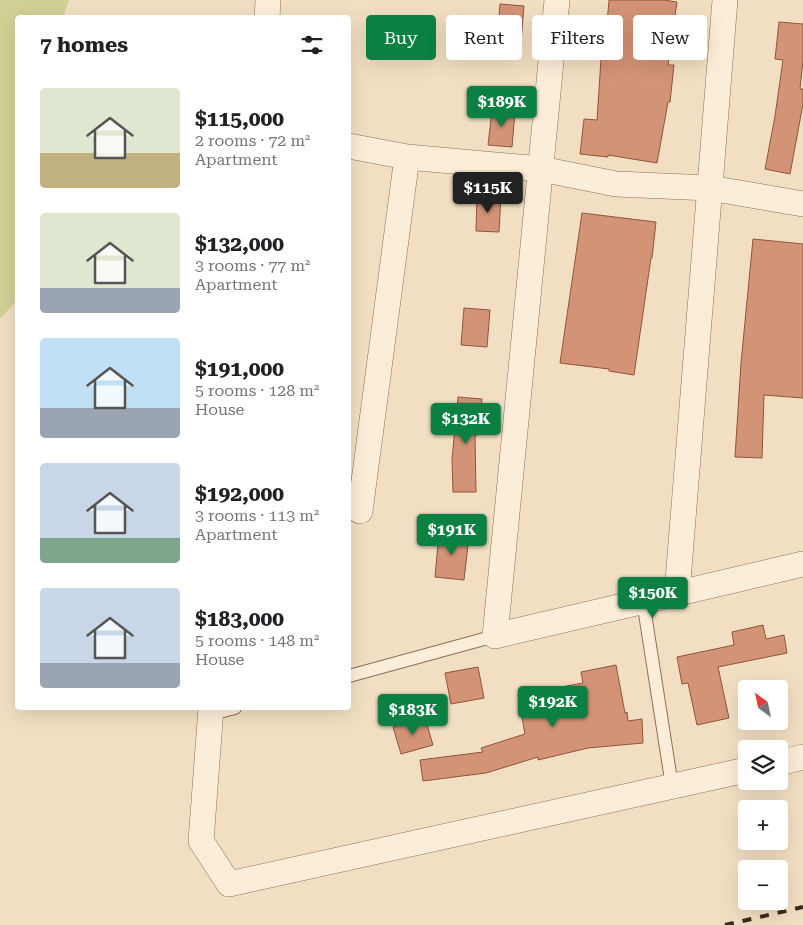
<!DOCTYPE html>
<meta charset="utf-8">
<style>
:root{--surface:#fff;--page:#f6f6f6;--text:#202124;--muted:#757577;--accent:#0b8043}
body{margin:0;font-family:"Roboto Serif",serif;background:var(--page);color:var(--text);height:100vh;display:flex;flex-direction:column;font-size:19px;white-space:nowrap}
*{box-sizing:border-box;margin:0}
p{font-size:16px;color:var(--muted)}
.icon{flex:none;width:28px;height:28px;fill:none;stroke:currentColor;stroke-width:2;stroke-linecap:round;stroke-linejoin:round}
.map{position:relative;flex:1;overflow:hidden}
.details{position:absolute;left:15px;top:15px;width:336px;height:695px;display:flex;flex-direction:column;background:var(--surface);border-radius:5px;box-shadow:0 5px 20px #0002}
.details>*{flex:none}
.top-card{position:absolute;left:366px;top:15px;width:361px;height:45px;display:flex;gap:10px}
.needle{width:32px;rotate:327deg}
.controls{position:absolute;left:738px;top:680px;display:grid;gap:10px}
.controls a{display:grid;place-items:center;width:50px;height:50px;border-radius:5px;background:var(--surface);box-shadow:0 5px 20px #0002;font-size:25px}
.price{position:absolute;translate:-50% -42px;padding:0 11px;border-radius:5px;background:var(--accent);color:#fff;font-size:16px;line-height:32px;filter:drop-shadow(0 1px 2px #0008)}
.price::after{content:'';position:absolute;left:50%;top:30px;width:15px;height:11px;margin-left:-8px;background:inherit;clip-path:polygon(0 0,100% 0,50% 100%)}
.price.current{background:#222;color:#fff}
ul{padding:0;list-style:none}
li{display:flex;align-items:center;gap:15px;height:125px;padding:0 25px}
li span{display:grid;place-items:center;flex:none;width:140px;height:100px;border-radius:5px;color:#555}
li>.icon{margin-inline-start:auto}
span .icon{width:60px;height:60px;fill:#fffc;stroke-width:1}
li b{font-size:21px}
h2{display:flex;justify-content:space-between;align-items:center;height:60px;padding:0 25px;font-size:21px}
.pill{padding:0 18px;border-radius:5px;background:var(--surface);box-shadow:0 5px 20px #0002;font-size:18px;line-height:45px}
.pill.current{background:var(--accent);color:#fff}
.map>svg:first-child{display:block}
.green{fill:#d1d196}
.building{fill:#d39376;stroke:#90543c}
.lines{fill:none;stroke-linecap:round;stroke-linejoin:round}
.lane-casing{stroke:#8e6f58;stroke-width:14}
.street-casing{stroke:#8e6f58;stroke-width:26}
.lane{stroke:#fcedd8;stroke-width:12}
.street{stroke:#fcedd8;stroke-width:25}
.rail{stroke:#3d291d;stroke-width:4;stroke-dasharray:9 9;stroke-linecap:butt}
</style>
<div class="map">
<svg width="803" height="925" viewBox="0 0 803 925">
<rect width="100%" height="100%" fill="#f2dfc3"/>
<path class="green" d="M0 0H69L63 17 18 18 17 300 0 319Z"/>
<path class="building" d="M609 0H664L677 2 668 65H674L670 102H668L657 163 608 155V157L580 154 584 119 597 120 601 59H604Z
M500 4 524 6 521 42 497 41Z
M779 22 803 24V60L800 89H803V104L790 174 765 169 775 116 783 60 775 59Z
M492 110 515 111 512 147 488 145Z
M477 196H501L499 232 476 231Z
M582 213 656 222 652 258H651L634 375 609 371V369L560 363Z
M753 239 803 244V398L764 395 762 458 735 457 741 363Z
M464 308 490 310 487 347 461 345Z
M458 397 482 399 478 435H475L476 492H453L452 459Z
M439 533 469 536 464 580 435 577Z
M763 625 766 639 784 635 787 653 718 667 729 718 697 725 688 683 682 684 677 657 734 645 732 632Z
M616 665 625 713 627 712 628 721 642 719 643 743 588 748 538 760V757L486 773 423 781 420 760 483 752 481 748 525 734 518 695 583 683 581 672Z
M478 667 484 698 451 704 445 673Z
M425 718 433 745 401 754 393 727Z"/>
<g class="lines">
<g class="lane-casing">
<path id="lane" d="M643 601 672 786
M349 676 495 636
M211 714 235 708"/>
</g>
<g class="street-casing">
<path id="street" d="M557 0 495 636 803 564
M267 18 268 0
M349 146 407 157 541 169 616 184 710 188 803 204
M360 511 407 157
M677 593 725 0
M211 708 201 841 229 884 746 770
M779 763 803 757"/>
</g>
<use href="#lane" class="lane"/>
<use href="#street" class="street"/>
<path class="rail" d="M725 925 803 907"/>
</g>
</svg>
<div class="controls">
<a><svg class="needle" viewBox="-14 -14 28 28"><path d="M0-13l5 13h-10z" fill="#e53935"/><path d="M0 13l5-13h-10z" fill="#757577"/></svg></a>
<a><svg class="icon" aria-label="layers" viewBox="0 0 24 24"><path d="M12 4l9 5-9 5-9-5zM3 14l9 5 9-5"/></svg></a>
<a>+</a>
<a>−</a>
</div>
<b class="price" style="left:502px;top:128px">$189K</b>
<b class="price current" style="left:488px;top:214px">$115K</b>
<b class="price" style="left:466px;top:445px">$132K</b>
<b class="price" style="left:452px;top:556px">$191K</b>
<b class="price" style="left:653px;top:619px">$150K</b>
<b class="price" style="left:553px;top:728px">$192K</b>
<b class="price" style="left:413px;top:736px">$183K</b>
<div class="top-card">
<a class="pill current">Buy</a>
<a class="pill">Rent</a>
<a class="pill">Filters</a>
<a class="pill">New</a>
</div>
<section class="details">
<h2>7 homes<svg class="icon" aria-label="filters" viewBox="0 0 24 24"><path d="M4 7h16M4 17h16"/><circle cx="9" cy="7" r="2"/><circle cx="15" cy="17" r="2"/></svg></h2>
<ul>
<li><span style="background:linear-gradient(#dfe7d0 65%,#c2b280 0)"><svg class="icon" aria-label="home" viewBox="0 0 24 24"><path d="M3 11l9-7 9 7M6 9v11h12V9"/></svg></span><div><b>$115,000</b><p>2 rooms · 72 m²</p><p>Apartment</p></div></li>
<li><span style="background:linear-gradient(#dfe7d0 75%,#9aa5b1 0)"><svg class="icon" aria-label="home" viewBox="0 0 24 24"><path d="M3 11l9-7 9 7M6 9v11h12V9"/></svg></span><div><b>$132,000</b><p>3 rooms · 77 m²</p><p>Apartment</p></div></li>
<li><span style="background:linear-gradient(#bfe0f5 70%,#9aa5b1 0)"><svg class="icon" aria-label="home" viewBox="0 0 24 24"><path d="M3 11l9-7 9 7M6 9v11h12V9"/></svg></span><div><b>$191,000</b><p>5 rooms · 128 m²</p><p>House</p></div></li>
<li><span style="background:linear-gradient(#c9d6e8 75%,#7fa58c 0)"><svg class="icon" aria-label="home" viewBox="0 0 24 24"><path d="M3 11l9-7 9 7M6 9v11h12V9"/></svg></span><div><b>$192,000</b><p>3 rooms · 113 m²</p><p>Apartment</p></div></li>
<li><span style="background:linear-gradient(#c9d6e8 75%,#9aa5b1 0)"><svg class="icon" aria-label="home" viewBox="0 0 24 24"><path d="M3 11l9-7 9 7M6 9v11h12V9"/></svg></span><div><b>$183,000</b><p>5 rooms · 148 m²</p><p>House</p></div></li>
</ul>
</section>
</div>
